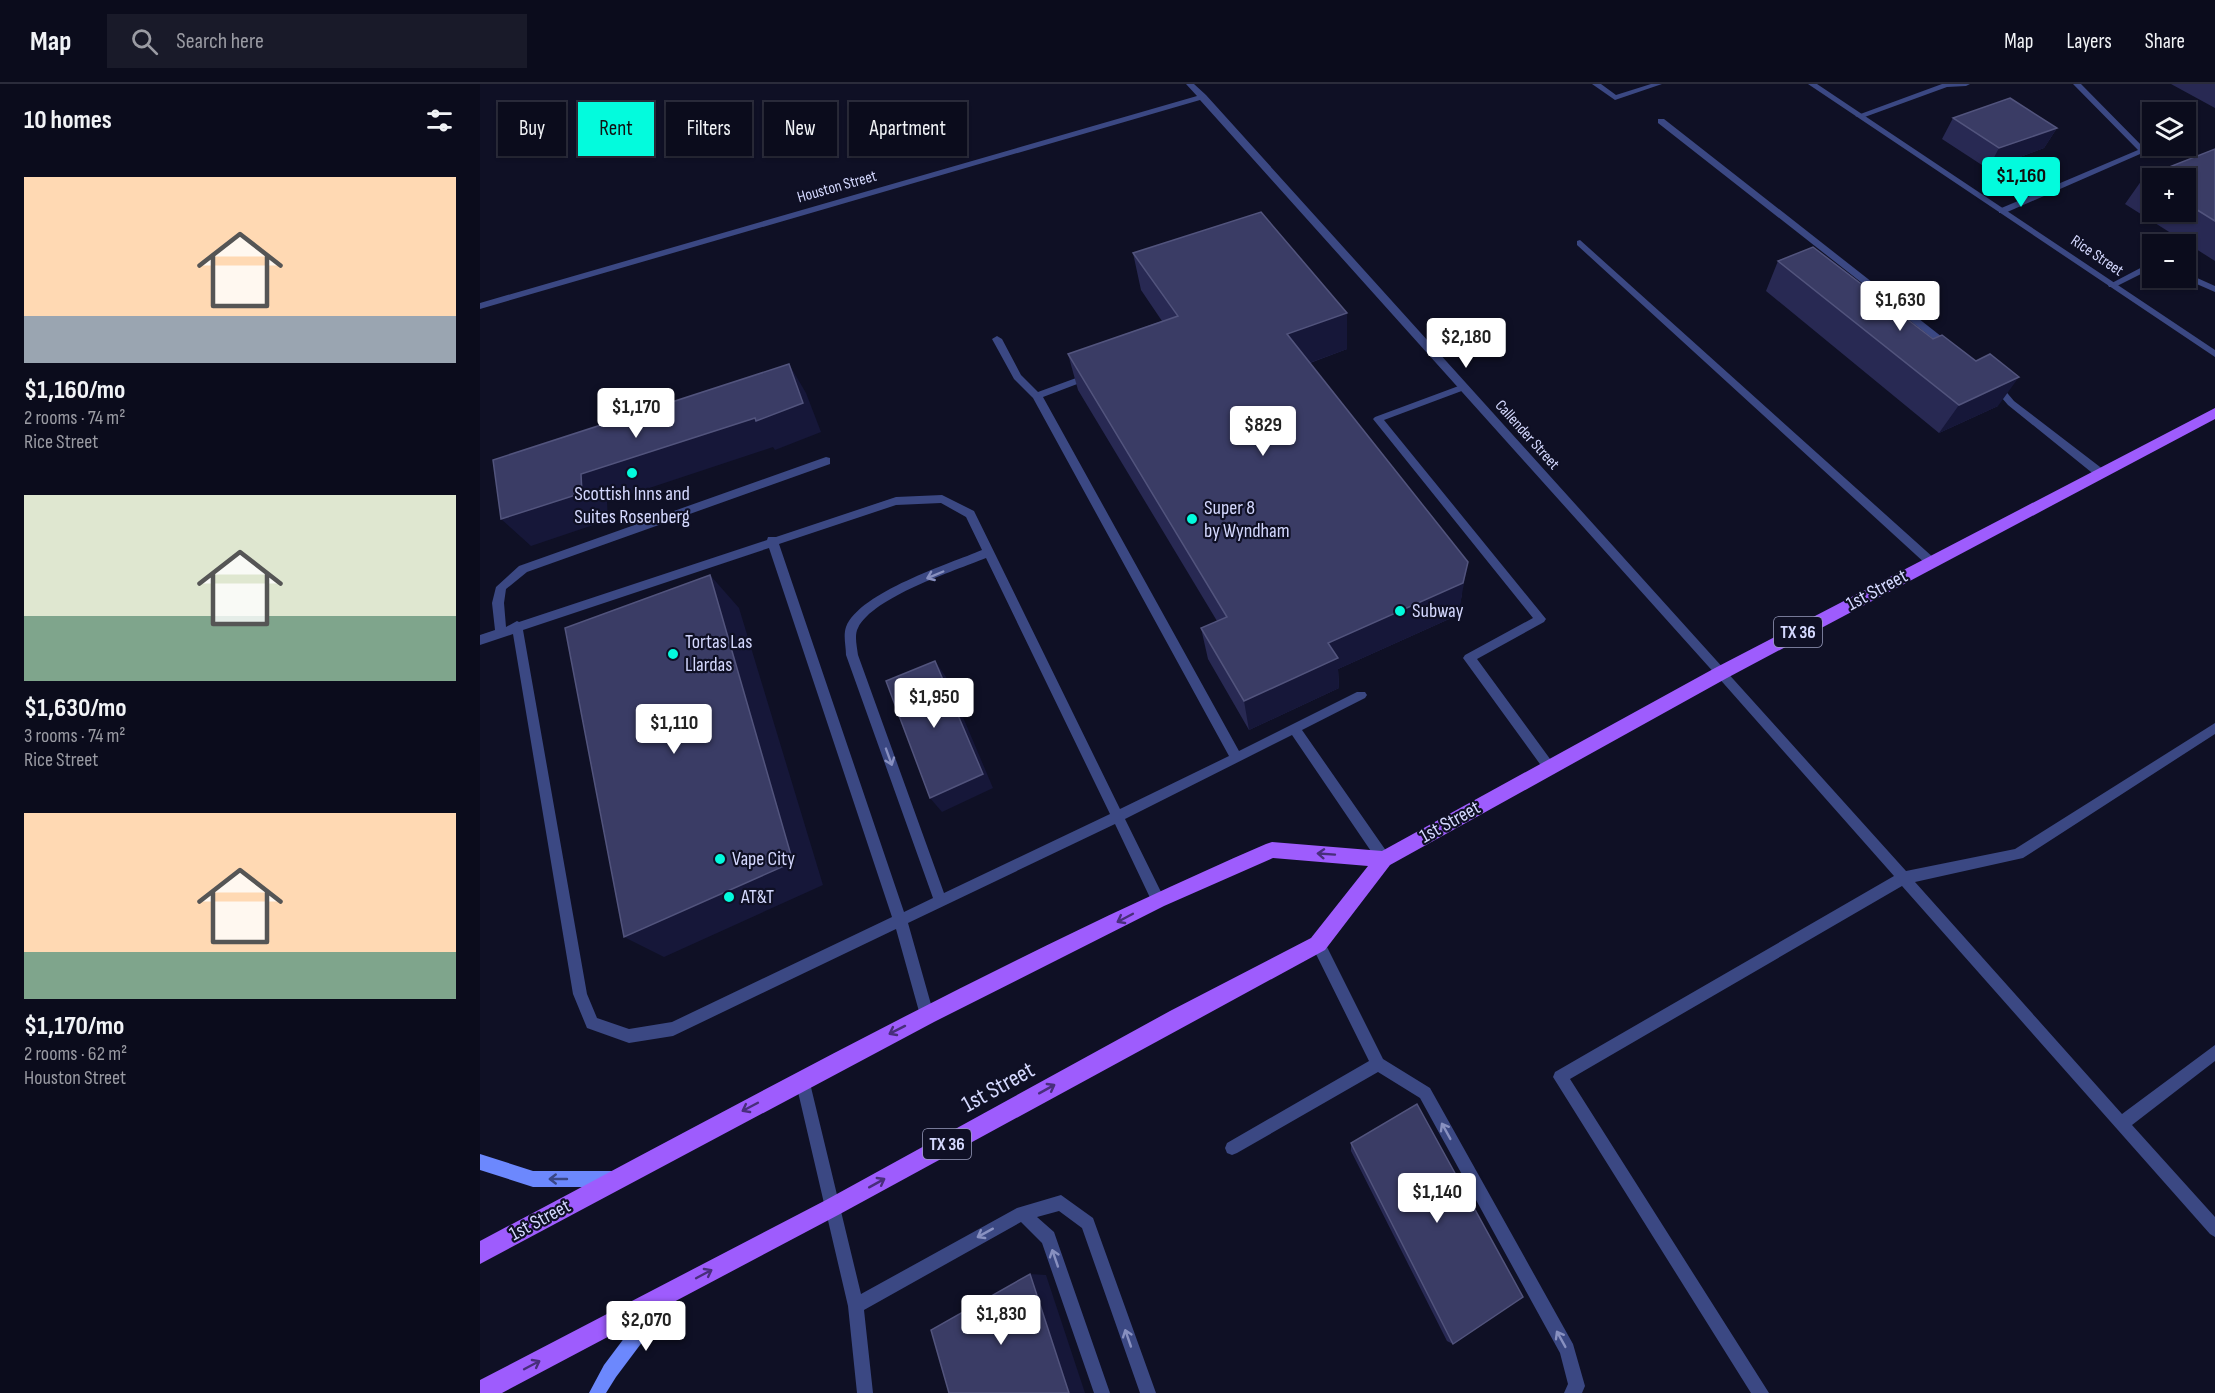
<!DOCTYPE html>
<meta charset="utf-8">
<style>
:root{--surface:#0b0c1c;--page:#191a29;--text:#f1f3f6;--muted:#9a9ba3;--line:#2b2c3b;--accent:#03fbdd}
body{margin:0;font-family:"Sofia Sans Condensed",sans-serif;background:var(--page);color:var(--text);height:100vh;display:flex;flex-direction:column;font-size:22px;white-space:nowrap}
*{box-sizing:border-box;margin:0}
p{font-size:20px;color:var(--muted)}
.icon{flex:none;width:33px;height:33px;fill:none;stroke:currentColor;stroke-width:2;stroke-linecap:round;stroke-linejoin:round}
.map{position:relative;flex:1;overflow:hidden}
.details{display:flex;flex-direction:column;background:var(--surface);width:480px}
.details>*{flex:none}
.top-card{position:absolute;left:18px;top:18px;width:570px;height:54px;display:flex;gap:12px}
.fabs{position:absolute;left:1662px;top:18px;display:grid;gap:12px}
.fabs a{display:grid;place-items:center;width:54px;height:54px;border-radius:0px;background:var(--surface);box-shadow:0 2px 4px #0004,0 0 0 2px var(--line);font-size:30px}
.price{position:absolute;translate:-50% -51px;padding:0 14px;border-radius:6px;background:#fff;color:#222;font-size:20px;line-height:39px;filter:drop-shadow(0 2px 3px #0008)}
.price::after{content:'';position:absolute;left:50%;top:36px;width:18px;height:14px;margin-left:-9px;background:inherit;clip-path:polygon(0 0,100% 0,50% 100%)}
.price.current{background:var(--accent);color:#111}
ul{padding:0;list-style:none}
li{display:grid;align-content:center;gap:12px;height:318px;padding:0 24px}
li span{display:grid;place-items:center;height:186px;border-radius:0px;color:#555}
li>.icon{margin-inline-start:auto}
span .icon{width:108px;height:108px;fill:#fffc;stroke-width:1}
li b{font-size:26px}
h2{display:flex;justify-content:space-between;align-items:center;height:72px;padding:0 24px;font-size:26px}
.chip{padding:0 21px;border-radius:0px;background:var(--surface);box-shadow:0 2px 4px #0004,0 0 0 2px var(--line);font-size:21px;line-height:54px}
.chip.current{background:var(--accent);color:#111}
header{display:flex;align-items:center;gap:36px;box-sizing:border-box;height:84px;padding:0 30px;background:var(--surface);border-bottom:2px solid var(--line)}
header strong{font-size:28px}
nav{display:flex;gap:33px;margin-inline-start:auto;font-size:21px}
.search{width:420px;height:54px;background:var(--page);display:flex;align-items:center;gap:15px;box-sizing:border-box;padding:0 21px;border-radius:0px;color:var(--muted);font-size:22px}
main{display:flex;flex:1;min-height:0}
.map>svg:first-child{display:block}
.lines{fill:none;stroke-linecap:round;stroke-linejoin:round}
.service{fill:#3b4883;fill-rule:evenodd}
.minor{fill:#3b4883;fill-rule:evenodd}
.secondary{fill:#6c88fd;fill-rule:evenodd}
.primary{fill:#9e5cfd;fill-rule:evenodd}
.wall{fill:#282953;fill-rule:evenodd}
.shaded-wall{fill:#161739}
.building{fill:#3a3c65;stroke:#52547d;stroke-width:1.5}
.oneway{stroke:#8890c0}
.oneway2{stroke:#482e7b}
.oneway3{stroke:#394686}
.poi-dot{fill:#03fbdd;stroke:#0f1025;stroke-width:2}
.labels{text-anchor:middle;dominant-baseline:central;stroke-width:4.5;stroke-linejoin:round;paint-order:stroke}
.far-street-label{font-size:16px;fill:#d4d8fe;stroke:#0f1025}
.shield{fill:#0f1025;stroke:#999cbd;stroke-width:1.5}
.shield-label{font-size:18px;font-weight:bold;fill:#d4d8fe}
.poi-label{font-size:20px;fill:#d4d8fe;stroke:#0f1025;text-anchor:start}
.street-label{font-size:20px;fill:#d4d8fe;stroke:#0f1025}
.near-street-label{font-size:24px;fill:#d4d8fe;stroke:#0f1025}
</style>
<header>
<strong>Map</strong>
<div class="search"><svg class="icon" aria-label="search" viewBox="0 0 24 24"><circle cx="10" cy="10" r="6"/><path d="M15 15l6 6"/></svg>Search here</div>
<nav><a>Map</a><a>Layers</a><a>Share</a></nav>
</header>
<main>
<section class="details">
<h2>10 homes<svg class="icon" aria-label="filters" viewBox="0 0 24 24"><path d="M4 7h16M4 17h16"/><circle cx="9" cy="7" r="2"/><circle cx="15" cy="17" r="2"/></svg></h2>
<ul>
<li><span style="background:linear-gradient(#ffd9b3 75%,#9aa5b1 0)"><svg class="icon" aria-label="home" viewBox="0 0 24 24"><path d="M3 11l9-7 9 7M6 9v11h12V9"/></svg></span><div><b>$1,160/mo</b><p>2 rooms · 74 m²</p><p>Rice Street</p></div></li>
<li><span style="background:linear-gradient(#dfe7d0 65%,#7fa58c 0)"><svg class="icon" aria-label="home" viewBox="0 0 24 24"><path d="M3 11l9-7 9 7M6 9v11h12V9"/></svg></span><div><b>$1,630/mo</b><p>3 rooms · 74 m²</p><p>Rice Street</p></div></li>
<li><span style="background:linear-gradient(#ffd9b3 75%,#7fa58c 0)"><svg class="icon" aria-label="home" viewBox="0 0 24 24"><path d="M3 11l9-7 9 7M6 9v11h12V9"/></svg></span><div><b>$1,170/mo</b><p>2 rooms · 62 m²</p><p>Houston Street</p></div></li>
</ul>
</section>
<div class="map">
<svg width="1735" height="1309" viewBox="0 0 1735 1309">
<rect width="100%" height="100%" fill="#0f1025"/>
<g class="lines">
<path class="service" d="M1112 0H1121L1136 11 1171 0H1182L1135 16Z
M1462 0H1490L1486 2 1467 3 1382 34 1375 32Z
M1593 0H1601L1667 67 1525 129H1519V125L1658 66Z
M1178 35H1184L1471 260V264H1465L1178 39Z
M1100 156 1455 475 1456 478 1455 481H1447L1097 161V157Z
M1668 180 1672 181V187L1669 186 1635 203H1629L1628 201Z
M1706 189 1735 202V208L1703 194H1706Z
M517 252 522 255 541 291 558 308 607 290 610 289 615 292 613 294 563 313 759 667 877 608H885L887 611 885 614 822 646 909 771 910 775 909 779 904 781 899 779 812 651 645 735 683 812 685 816 683 820 678 822 673 820 635 740 428 839 454 931 452 936 447 938 442 936 440 931 416 845 193 952 149 959 107 944 93 910 33 550 0 561V551L15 546 12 519 16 503 39 482 346 373 350 374V380L47 488 26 505 24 519 26 543 37 537 39 538 287 456 288 453H296L416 413 462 411 494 427 640 725 749 672 553 314 534 295 512 255ZM461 419 486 433 502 466C469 480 380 508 366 543 363 552 366 562 366 571L453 814 424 828 299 460 416 421ZM289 464 412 833 192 938 149 945 117 934 107 910 43 546ZM506 474 630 730 464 809 378 571C377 563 374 551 378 544 393 513 474 487 506 474Z
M1514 296 1517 297 1534 317 1624 386V392H1616L1528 321 1509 299Z
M984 300 989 303 987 305 904 336 1066 535 1064 538 997 575 1073 679 1075 683 1073 687 1069 688 1065 687 983 574 985 571 1053 534 893 335 895 333Z
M1241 584 1245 586 1426 787 1535 765 1735 639V650L1543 774 1435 798 1642 1030 1735 961V977L1652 1041 1735 1133V1153L1730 1150 1422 802 1090 995 1289 1309H1271L1073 993 1075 988 1414 792 1237 592 1235 589 1237 586Z
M838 853 843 855 903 975 950 1004 1093 1260 1105 1302 1102 1309H1084L1088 1300 1080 1269 940 1014 898 988 757 1069 752 1071 747 1069 745 1064 747 1059 889 977 831 860 833 855Z
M322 988 327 990 329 995 381 1210 537 1124 581 1111 613 1134 676 1309H660L602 1144 579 1127 557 1133 574 1148 630 1309H614L562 1159 541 1138 384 1226 393 1309H377L368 1222 315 995 317 990Z"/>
<path class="minor" d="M706 0H714L726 11 1245 586 1247 589 1245 592H1237L720 16 0 225V219L717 12Z
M1328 0H1337L1735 266V273Z"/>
<path class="secondary" d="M0 1070 53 1087H132L137 1090 140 1095 137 1100 132 1103H53L0 1086Z
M184 1207 190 1209 192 1215 190 1221 136 1293 126 1309H109L124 1281 178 1209Z"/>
<path class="primary" d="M1735 324V335L1247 594 910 781 845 866 360 1130 22 1309H0V1296L346 1116 690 927 831 854 888 782 793 774 684 822 454 938 0 1180V1157C259 1020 516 877 786 760L792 758 902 767 1235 584Z"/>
</g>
<path class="wall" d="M1691 0H1735V24Z
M1473 34 1577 44 1564 64 1508 85 1462 55Z
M1735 65V177L1645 120 1664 93ZM1672 94H1706V128H1672Z
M653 169 867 265 830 279 982 510 978 531 858 585 859 604 769 646 728 575 721 544 737 537 598 306 588 270 682 237 661 206Z
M1298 177 1518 322 1459 349 1286 207Z
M871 1059 973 1260 967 1257 871 1067Z"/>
<path class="shaded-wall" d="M1577 44 1564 64 1508 85 1519 64Z
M867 229V265L810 286 807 250Z
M309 280 326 309 341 348 295 366 293 363 127 418 128 436 51 462 21 435 101 390Z
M1539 293 1518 322 1459 349 1479 321Z
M988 478 982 510 978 531 858 585 859 604 769 646 764 617 848 559Z
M230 491 259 524 343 801 184 873 144 853Z
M455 577 466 593 513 704 462 728 450 714Z
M550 1190 566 1191 605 1309H589Z"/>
<path class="building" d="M1530 14 1577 44 1519 64 1473 34Z
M1735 65V137L1706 119V94H1672V99L1664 93Z
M781 128 867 229 807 250 988 478 983 499 848 559 858 574 764 617 721 544 747 533 588 270 698 232 653 169Z
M1333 163 1453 255 1462 251 1496 277 1510 270 1539 293 1479 321 1298 177Z
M309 280 323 319 276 337 275 334 101 390 102 409 21 435 13 376Z
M230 491 313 778 144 853 85 544Z
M455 577 503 690 450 714 406 597Z
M937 1020 1043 1213 973 1260 871 1059Z
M550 1190 589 1309H469L451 1246Z"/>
<defs><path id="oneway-shaft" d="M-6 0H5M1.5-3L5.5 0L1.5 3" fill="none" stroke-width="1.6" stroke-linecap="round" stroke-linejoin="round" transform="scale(1.5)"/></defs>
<g class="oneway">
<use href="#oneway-shaft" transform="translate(455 491) rotate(157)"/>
<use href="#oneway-shaft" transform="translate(409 673) rotate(70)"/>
<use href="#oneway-shaft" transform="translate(966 1047) rotate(-119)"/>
<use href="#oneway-shaft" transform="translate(505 1149) rotate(151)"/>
<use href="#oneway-shaft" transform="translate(575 1174) rotate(-109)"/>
<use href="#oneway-shaft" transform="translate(648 1254) rotate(-109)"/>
<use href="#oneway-shaft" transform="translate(1081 1255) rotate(-119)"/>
</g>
<g class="oneway2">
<use href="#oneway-shaft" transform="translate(846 770) rotate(-176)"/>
<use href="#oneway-shaft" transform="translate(645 834) rotate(152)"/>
<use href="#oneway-shaft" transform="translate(417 946) rotate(153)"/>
<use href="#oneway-shaft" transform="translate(567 1005) rotate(-29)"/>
<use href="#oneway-shaft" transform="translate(270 1023) rotate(152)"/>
<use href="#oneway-shaft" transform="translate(397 1099) rotate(-29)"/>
<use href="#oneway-shaft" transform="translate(224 1190) rotate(-28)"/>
<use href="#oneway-shaft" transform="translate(52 1281) rotate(-28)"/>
</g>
<use class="oneway3" href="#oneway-shaft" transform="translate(78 1095) rotate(-180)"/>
<g class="poi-dot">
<circle cx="152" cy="389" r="6"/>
<circle cx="712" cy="435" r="6"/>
<circle cx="920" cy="527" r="6"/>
<circle cx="193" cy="570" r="6"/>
<circle cx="240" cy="775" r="6"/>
<circle cx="249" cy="813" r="6"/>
</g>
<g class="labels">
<g class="far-street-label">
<text transform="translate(357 103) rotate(-16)">Houston Street</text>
<text transform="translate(1617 172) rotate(34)">Rice Street</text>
<text transform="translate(1047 351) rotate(48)">Callender Street</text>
</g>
<g class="shield">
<rect x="1294" y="533" width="48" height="30" rx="4.5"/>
<rect x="443" y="1045" width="48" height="30" rx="4.5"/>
</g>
<g class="shield-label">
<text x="1318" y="548">TX 36</text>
<text x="467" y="1060">TX 36</text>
</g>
<g class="poi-label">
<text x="152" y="410" text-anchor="middle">Scottish Inns and<tspan x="152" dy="23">Suites Rosenberg</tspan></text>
<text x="724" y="424">Super 8<tspan x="724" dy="23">by Wyndham</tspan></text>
<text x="932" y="527">Subway</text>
<text x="205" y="558">Tortas Las<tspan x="205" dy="23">Llardas</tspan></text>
<text x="252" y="775">Vape City</text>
<text x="261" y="813">AT&amp;T</text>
</g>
<g class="street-label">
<text transform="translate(1397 506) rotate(-28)">1st Street</text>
<text transform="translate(970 738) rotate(-29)">1st Street</text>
<text transform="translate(60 1136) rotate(-28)">1st Street</text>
</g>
<g class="near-street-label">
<text transform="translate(518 1003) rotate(-29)">1st Street</text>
</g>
</g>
</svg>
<div class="fabs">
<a><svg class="icon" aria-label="layers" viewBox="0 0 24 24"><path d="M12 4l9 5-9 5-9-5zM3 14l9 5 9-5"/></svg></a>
<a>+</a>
<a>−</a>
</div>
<b class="price current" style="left:1541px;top:124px">$1,160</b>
<b class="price" style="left:1420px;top:248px">$1,630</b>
<b class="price" style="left:986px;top:285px">$2,180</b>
<b class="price" style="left:156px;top:355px">$1,170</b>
<b class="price" style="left:783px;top:373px">$829</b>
<b class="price" style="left:454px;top:645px">$1,950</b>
<b class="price" style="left:194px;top:671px">$1,110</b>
<b class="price" style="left:957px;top:1140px">$1,140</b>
<b class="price" style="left:521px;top:1262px">$1,830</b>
<b class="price" style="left:166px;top:1268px">$2,070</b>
<div class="top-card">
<a class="chip">Buy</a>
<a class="chip current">Rent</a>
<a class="chip">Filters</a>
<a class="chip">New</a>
<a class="chip">Apartment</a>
</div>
</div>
</main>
